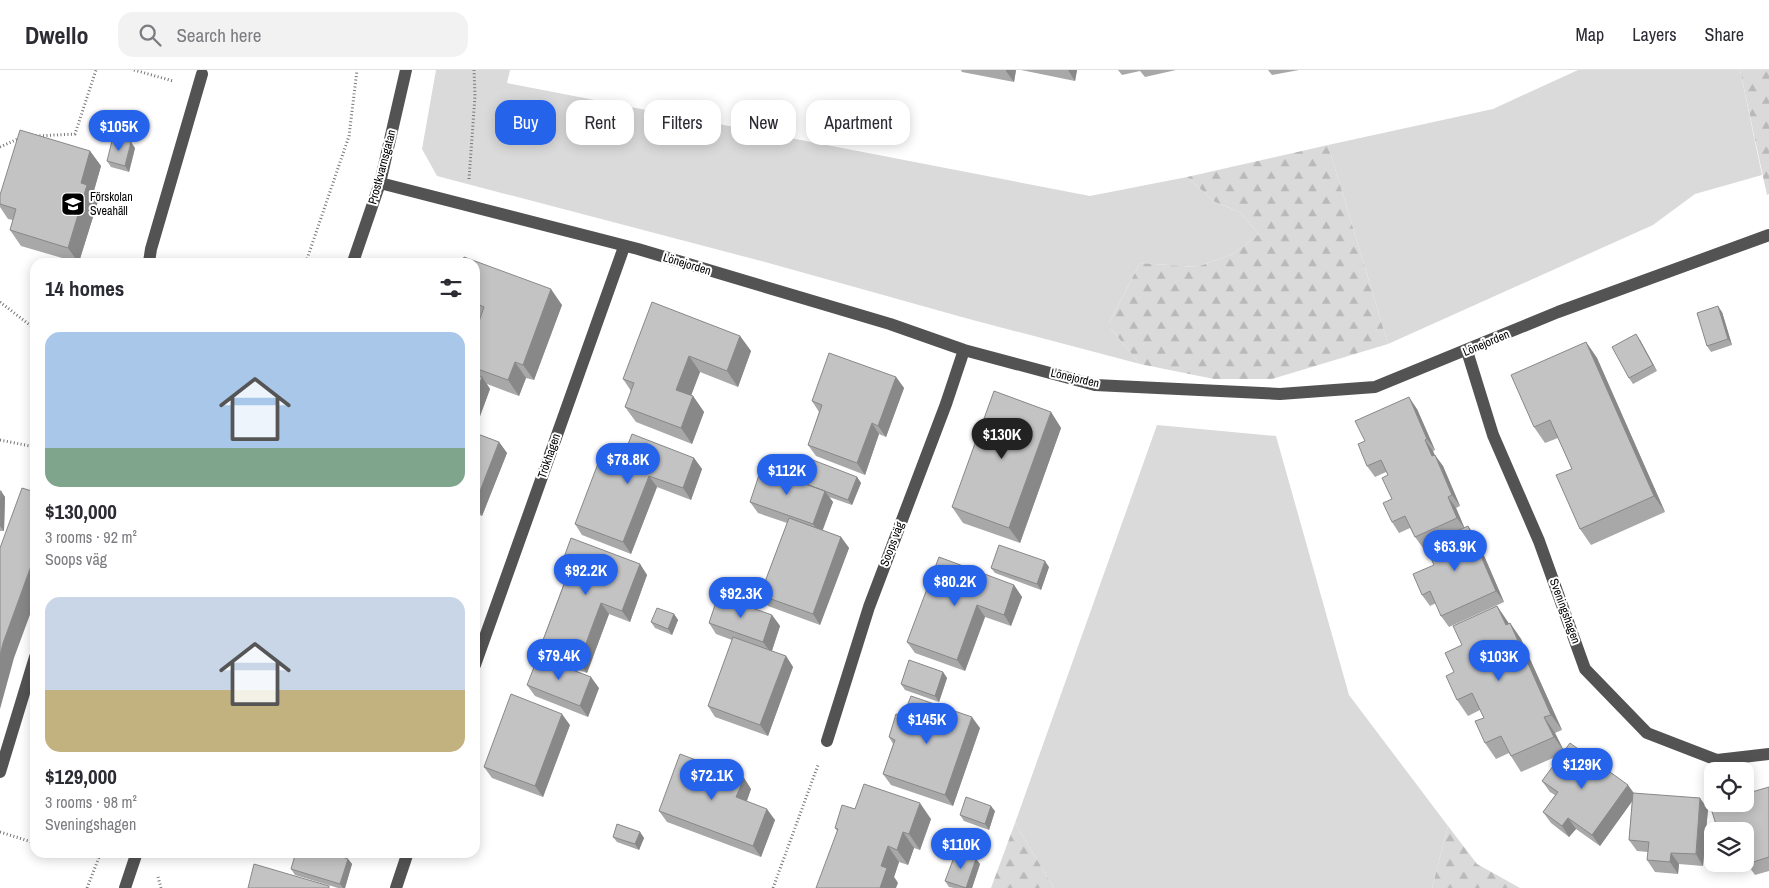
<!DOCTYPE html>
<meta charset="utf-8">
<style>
:root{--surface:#fff;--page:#f2f2f3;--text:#2b2b33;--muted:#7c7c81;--line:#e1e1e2;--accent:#2563eb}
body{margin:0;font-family:"Archivo Narrow",sans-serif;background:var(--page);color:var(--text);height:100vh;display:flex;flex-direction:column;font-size:19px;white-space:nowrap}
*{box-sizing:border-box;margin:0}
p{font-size:16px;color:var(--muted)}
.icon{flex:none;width:28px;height:28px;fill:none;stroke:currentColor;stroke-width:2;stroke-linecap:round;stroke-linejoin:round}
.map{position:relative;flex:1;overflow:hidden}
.panel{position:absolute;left:30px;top:188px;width:450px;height:600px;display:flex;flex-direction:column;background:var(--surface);border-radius:15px;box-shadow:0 2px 12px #0003}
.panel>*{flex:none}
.guide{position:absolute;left:495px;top:30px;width:475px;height:45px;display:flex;gap:10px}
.fabs{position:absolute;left:1704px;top:692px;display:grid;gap:10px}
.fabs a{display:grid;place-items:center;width:50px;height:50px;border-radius:10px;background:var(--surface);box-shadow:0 2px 12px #0003;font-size:25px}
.price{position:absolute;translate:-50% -42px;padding:0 11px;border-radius:18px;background:var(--accent);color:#fff;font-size:16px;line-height:32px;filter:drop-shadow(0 1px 2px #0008)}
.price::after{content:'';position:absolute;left:50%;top:30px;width:15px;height:11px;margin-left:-8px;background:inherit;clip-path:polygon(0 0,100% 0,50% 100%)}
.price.selected{background:#222;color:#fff}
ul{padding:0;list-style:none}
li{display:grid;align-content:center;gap:10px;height:265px;padding:0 15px}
li span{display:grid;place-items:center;height:155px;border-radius:15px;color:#555}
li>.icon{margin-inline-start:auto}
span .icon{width:90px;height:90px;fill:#fffc;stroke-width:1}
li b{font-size:21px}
h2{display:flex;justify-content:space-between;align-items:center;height:60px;padding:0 15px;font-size:21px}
.pill{padding:0 18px;border-radius:15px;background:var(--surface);box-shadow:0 2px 12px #0003;font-size:18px;line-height:45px}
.pill.selected{background:var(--accent);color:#fff}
header{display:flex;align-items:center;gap:30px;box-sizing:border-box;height:70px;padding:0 25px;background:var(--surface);border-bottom:1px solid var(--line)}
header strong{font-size:24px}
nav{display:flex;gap:28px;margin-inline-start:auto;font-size:18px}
.search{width:350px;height:45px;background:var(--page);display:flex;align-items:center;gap:12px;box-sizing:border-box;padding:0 18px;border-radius:15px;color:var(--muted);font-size:19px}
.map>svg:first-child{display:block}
.grass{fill:#dadada}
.forest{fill:url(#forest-firs)}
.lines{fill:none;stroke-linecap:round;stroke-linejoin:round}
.path{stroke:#757575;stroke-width:3;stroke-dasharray:1 2.5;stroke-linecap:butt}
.minor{stroke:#535353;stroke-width:12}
.wall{fill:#a8a8a8}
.shaded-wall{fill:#888}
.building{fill:#c3c3c3;stroke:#888}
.labels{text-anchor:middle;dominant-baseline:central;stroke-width:4;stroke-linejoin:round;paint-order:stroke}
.street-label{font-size:12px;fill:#000;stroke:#fff}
.poi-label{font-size:12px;fill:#000;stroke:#fff;text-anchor:start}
</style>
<header>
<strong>Dwello</strong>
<div class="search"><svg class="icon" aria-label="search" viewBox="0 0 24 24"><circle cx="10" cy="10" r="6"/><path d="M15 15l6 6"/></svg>Search here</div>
<nav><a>Map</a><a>Layers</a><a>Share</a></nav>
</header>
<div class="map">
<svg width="1769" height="818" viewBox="0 0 1769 818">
<defs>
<pattern id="forest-firs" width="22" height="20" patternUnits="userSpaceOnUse" patternTransform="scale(1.25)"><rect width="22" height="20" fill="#dadada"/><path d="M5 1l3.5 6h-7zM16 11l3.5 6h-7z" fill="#b9b9b9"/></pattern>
</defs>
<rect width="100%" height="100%" fill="#fff"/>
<path class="grass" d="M436 0H510L507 13 1090 126 1187 107 1215 132 1240 142 1259 164 1233 184 1197 197 1140 193 1108 255 1140 294 969 249 765 192 437 106 422 79Z
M1578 0H1740L1762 105 1695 124 1653 155 1388 274 1328 75 1493 39Z
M1157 355 1276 366 1349 625 1448 756 1432 818H1054L1015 753Z"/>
<path class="forest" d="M1740 0H1769V124L1767 125Z
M1328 75 1388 274 1272 309H1214L1140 294 1108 255 1140 193 1197 197 1233 184 1259 164 1240 142 1215 132 1187 107Z
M1015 753 1054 818H991Z
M1448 756 1477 794 1520 818H1432Z"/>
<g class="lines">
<path class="path" d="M134 0 173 11
M36 66 75 64 96 0
M0 77 20 68
M469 109 475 26 474 0
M306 192 349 66 357 0
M0 232 35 259
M0 370 35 377
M0 762 35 773
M158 807 161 818
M87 818 101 782
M773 818 818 695"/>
<path class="minor" d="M380 113 638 179 890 254 964 280 1095 315 1280 324 1375 317 1558 242 1769 165
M149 192 151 179 202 4
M353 192 380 113 406 0
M1467 281 1493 365 1539 471 1585 599 1647 663 1717 690 1769 684
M475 595 624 177
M827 671 869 537 946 334 964 280
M0 702 35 587
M125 818 137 782
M396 818 408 782"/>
</g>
<path class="wall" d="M961 0H1016L1014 12 962 2Z
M1021 0H1077L1075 11Z
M1118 0H1176L1145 7 1140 1 1122 5Z
M1268 0H1299L1272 5Z
M135 78 129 102 111 97 107 91Z
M90 81 101 96 93 124 98 131 79 192H76L21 176 10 160 13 150 8 149 0 137V134Z
M475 192 562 235 534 310 526 308 519 326 487 314 490 319 476 357 475 356V263L481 247 475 245Z
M1722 242 1732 275 1711 282 1707 276Z
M740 266 751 281 738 317 700 302 691 326H693L704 342 692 374 636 352 625 337 631 321 623 309Z
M1640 270 1657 301 1633 314 1629 308Z
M1586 272 1597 288 1665 442 1591 475 1580 459 1572 399 1558 368 1545 373 1534 357Z
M896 307 904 318 886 367 879 364 865 405 816 386 808 375 819 342 812 331Z
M1417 339 1435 380 1433 381 1434 385 1443 396 1460 436 1456 438 1464 457 1476 467 1504 532 1449 557 1441 546 1436 533 1430 536 1422 525 1434 495 1426 477 1423 478 1415 467 1410 458 1399 463 1392 452V429L1388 405 1386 402 1375 407 1367 396 1365 371Z
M1051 342 1061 358 1020 473 963 453 952 437Z
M475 363 499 372 507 383 482 446 475 443Z
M625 382 694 388 702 399 691 430 657 417 631 484 582 465 575 454 616 388Z
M857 407 861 413 852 435 829 427 833 432 822 460 841 467 849 478 820 555 768 536 760 525 787 453 758 443 750 432 797 411 796 410Z
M0 421 5 427 4 461H0Z
M640 494 647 505 630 552 609 544 587 603 548 589 540 578 565 510 559 501Z
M1049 497 1041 520 995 503 991 498Z
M1014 515 1022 527 1011 556 985 547 965 601 915 583 907 572Z
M1497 536 1509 554 1510 553 1521 569 1562 660 1555 663 1564 681 1633 723 1708 739 1703 796 1679 794 1678 804 1655 802 1647 790 1648 782 1637 781 1629 770 1632 731 1600 776 1576 759 1569 767 1551 753 1543 742 1555 725 1550 722 1542 711 1562 684 1521 702 1509 683 1496 689 1485 673 1484 648 1480 640 1468 646 1457 630 1454 602 1462 575Z
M674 544 678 550 672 565 655 558 651 552Z
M772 545 780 556 772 581 786 586 793 597 768 666 715 647 708 636 732 570 716 564 709 553Z
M943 602 947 608 939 632 905 620 901 614Z
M527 615 599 618 588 647 535 626Z
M903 646 980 658 953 736 891 715 883 704 893 674 889 667Z
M570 655 543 727 492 708 484 697Z
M744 708 751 719 747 731 775 750 761 787 667 752 659 741Z
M1769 717V801L1755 805 1747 794Z
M855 739 931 749 920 780 914 778 908 795 899 792 894 807 898 813 837 761 835 758Z
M995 741 989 760 964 751 960 745Z
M640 762 644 768 639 780 617 772 613 767Z
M348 789 352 794 345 818H338L295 805 291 799Z
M976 789 980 794 972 818H954L949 817 945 811Z"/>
<path class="shaded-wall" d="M1006 0H1016L1014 12 1006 1Z
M1068 0H1077L1075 11Z
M131 72 135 78 129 102 125 96Z
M90 81 101 96 93 124 98 131 79 192H78L68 178 81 113Z
M551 219 562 235 534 310 523 295Z
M1718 236 1722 242 1732 275 1728 269Z
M1636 264 1640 270 1657 301 1653 295Z
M740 266 751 281 738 317 727 301Z
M1586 272 1597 288 1665 442 1654 426Z
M689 286 700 302 687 336 676 320Z
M515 292 526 308 519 326 508 310Z
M482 307 490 319 476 357 475 355V328Z
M896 307 904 318 886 367 878 356Z
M693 326 704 342 692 374 681 358Z
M1409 327 1417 339 1435 380 1427 369Z
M1051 342 1061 358 1020 473 1009 458Z
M872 353 879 364 865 405 857 393Z
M1425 370 1433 381 1440 397 1432 386Z
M499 372 507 383 482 446 475 436V434Z
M1435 385 1443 396 1460 436 1452 425Z
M694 388 702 399 691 430 683 418Z
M649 406 657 417 631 484 623 472Z
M857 407 861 413 852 435 848 430Z
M1 421 5 427 4 461 0 456Z
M825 421 833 432 821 465 813 454Z
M1448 427 1456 438 1465 459 1457 448Z
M1468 456 1476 467 1504 532 1496 521Z
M841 467 849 478 820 555 813 544Z
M35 485V531L14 588 0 639V585L3 573Z
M1045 491 1049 497 1041 520 1037 514Z
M640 494 647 505 630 552 622 541Z
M1014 515 1022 527 1011 556 1004 545Z
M601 533 609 544 587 603 579 592Z
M977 535 985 547 965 601 957 590Z
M1497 536 1508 552 1517 571 1506 555Z
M674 544 678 550 672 565 668 559Z
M772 545 780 556 771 583 763 572Z
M1510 553 1521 569 1562 660 1551 645Z
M786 586 793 597 768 666 760 655Z
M943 602 947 608 939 632 935 626Z
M591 607 599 618 588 647 580 636Z
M562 644 570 655 543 727 535 716Z
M972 647 980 658 953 736 945 725Z
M1544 647 1555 663 1565 683 1554 667Z
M744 708 751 719 744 738 736 727Z
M1628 715 1636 726 1600 776 1592 765Z
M1700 728 1708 739 1703 796 1696 784Z
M920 733 931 749 920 780 909 764Z
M991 736 995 741 989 760 985 754Z
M767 739 775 750 761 787 753 776Z
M1568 748 1576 759 1569 767 1562 756Z
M640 762 644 768 639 780 635 774Z
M903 762 914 778 908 795 897 780Z
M888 776 899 792 894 807 898 813 896 818H880L881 796Z
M1671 783 1679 794 1678 804 1670 792Z
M348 789 352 794 345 818H343L340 814Z
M976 789 980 794 972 818H966Z"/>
<path class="building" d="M20 60 90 81 81 113 87 115 68 178 10 160 16 139 0 134V125Z
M113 67 131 72 125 96 107 91Z
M464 187 551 219 523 295 515 292 508 310 475 298V263L484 237 475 233V192H462Z
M652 232 740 266 727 301 689 286 676 320 693 326 681 358 625 337 634 313 623 309Z
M1718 236 1728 269 1707 276 1697 243Z
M1636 264 1653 295 1629 308 1612 277Z
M1586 272 1654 426 1580 459 1556 405 1572 399 1550 350 1534 357 1511 305Z
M829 283 896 307 878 356 872 353 857 393 808 375 822 335 812 331Z
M475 304 482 307 475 328Z
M994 321 1051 342 1009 458 952 437Z
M1409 327 1427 369 1425 370 1432 386 1435 385 1452 425 1448 427 1457 448 1415 467 1405 446 1392 452 1383 433 1392 429 1382 408 1388 405 1381 390 1367 396 1358 374 1365 371 1355 351Z
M475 363 499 372 475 434Z
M632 364 694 388 683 418 649 406 623 472 575 454 602 383 616 388 619 380 625 382Z
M805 387 857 407 848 430 796 410Z
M761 399 825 421 813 454 750 432Z
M22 418 35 422V485L3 573 0 585V478Z
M0 421H1L0 448Z
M789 448 841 467 813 544 760 525Z
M1468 456 1496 521 1441 546 1430 521 1422 525 1413 504 1434 495 1425 475Z
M571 468 640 494 622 541 601 533 579 592 540 578 568 504 559 501Z
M999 475 1045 491 1037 514 991 498Z
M939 487 1014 515 1004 545 977 535 957 590 907 572Z
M718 526 772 545 763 572 709 553Z
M1497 536 1506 555 1510 553 1551 645 1544 647 1554 667 1511 686 1501 666 1485 673 1475 651 1484 648 1472 623 1457 630 1446 606 1454 602 1445 583 1462 575 1453 556Z
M657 538 674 544 668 559 651 552Z
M733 567 786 586 760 655 708 636Z
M538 587 591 607 580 636 527 615Z
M909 590 943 602 935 626 901 614Z
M511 624 562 644 535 716 484 697Z
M911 626 972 647 945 725 883 704 895 670 889 667 896 644 903 646Z
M1570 673 1628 715 1592 765 1568 748 1562 756 1543 742 1558 722 1542 711Z
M680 684 744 708 736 727 767 739 753 776 659 741Z
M864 714 920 733 909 764 903 762 897 780 888 776 881 796 887 798 880 818H816L838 759 835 758 842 735 855 739Z
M1769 717V787L1747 794 1745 787V761H1718L1710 735 1715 734H1745V724Z
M1633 723 1700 728 1696 784 1671 783 1670 792 1647 790 1649 772 1629 770Z
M966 727 991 736 985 754 960 745Z
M617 754 640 762 635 774 613 767Z
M296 782H328L348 789 340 814 291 799Z
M956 782 976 789 966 818 945 811Z
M254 794 329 816V818H248Z"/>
<defs>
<g id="school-square" transform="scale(1.25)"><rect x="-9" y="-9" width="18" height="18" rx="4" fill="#000" stroke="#fff"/><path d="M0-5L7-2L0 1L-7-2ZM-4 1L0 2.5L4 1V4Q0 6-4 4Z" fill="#fff"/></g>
</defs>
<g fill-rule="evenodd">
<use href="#school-square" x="73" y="134"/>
</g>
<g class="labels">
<g class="street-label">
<text transform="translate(382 97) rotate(-75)">Prostkvarnsgatan</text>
<text transform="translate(687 194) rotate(17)">Lönejorden</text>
<text transform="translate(1486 273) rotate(-23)">Lönejorden</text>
<text transform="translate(1075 308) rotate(13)">Lönejorden</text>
<text transform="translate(549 386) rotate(-71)">Trökhagen</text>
<text transform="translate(892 474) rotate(-69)">Soops väg</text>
<text transform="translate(1565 541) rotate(70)">Sveningshagen</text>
</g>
<g class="poi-label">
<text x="90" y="127">Förskolan<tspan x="90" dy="14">Sveahäll</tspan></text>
</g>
</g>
</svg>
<div class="fabs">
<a><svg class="icon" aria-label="locate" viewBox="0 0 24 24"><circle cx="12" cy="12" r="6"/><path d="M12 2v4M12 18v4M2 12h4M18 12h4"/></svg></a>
<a><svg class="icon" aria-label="layers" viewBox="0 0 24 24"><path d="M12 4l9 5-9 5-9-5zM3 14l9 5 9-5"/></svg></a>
</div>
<b class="price" style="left:119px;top:82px">$105K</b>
<b class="price selected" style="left:1002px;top:390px">$130K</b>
<b class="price" style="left:628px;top:415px">$78.8K</b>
<b class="price" style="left:787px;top:426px">$112K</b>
<b class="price" style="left:1455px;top:502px">$63.9K</b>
<b class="price" style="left:586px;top:526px">$92.2K</b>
<b class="price" style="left:955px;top:537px">$80.2K</b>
<b class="price" style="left:741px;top:549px">$92.3K</b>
<b class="price" style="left:559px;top:611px">$79.4K</b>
<b class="price" style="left:1499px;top:612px">$103K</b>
<b class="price" style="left:927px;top:675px">$145K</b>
<b class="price" style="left:1582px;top:720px">$129K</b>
<b class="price" style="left:712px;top:731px">$72.1K</b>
<b class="price" style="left:961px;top:800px">$110K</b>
<div class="guide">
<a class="pill selected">Buy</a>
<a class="pill">Rent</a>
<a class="pill">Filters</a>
<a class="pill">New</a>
<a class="pill">Apartment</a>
</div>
<section class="panel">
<h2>14 homes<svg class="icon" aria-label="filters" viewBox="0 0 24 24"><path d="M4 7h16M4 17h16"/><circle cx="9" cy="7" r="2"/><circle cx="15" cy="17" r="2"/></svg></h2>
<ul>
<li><span style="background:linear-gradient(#a9c7e8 75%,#7fa58c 0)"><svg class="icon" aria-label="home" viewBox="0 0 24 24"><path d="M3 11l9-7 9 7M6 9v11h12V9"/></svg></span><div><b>$130,000</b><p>3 rooms · 92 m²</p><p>Soops väg</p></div></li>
<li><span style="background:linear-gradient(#c9d6e8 60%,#c2b280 0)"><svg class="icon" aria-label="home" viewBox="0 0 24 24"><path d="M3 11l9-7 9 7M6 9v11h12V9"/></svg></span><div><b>$129,000</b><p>3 rooms · 98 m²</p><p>Sveningshagen</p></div></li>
</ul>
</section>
</div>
